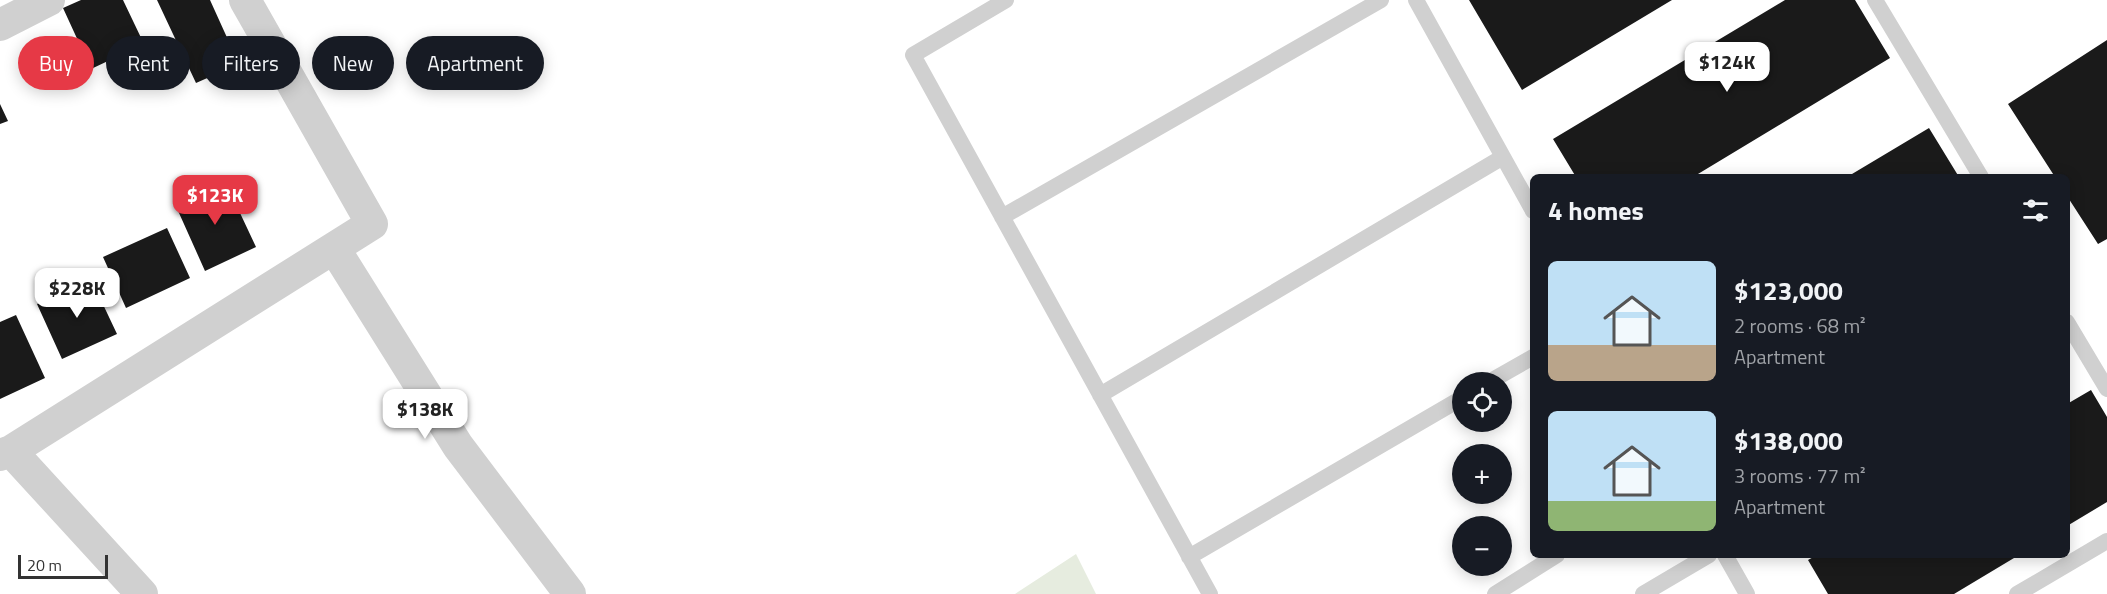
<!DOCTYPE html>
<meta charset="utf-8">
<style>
:root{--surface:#171b24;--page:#242831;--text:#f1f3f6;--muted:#9ea1a6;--accent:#e63946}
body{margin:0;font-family:"Titillium Web",sans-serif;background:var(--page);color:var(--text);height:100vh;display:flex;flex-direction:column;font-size:22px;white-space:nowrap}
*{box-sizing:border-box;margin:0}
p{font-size:20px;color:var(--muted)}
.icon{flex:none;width:33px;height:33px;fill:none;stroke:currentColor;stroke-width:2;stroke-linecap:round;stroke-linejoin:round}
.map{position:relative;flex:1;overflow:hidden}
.sheet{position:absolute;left:1530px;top:174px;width:540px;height:384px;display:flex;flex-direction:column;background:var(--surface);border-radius:9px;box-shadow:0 3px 15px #0003}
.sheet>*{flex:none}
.hud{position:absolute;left:18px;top:36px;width:570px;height:54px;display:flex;gap:12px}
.buttons{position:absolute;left:1452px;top:372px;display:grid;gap:12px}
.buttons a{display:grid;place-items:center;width:60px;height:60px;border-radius:50%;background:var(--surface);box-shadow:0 3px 15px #0003;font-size:30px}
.scale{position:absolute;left:18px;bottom:15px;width:90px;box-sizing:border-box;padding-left:6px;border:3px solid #333;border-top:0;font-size:16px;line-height:21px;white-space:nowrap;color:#333;-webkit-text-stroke:4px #fff;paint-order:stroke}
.price{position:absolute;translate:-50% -51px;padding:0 14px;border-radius:12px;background:#fff;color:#222;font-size:20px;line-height:39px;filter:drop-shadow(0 2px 3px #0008)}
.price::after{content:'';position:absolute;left:50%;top:36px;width:18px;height:14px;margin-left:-9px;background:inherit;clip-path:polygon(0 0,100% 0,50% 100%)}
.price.active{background:var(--accent);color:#fff}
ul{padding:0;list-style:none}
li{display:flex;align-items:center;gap:18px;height:150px;padding:0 18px}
li span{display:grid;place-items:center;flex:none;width:168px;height:120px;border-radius:9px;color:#555}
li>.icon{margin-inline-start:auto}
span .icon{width:72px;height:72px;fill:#fffc;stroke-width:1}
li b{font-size:26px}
h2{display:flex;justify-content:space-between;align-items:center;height:72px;padding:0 18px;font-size:26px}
.chip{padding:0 21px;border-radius:27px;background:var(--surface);box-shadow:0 3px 15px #0003;font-size:21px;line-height:54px}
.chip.active{background:var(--accent);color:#fff}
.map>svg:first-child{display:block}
.green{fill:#e6ecdf}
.building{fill:#1a1a1a}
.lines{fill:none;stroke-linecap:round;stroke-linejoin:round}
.lane{stroke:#d0d0d0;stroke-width:16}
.street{stroke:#d0d0d0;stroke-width:32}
</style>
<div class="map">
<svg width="2107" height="594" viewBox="0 0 2107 594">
<rect width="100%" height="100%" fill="#fff"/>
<path class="green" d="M1076 554 1096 594H1015Z"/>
<path class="building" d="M81 0H123L144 44 91 69 63 8Z
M157 0H210L239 64 196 83Z
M1469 0H1672L1522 90Z
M1785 0H1855L1890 58 1693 177H1576L1553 139Z
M2107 40V239L2098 244 2067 196V177H2055L2008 104Z
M0 104 8 121 0 124Z
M1929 128 1959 177H1847Z
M225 181 256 247 205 271 175 204Z
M167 228 190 278 126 308 103 257Z
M91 279 117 334 62 359 37 304Z
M16 315 45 378 0 399V322Z
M2091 390 2107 417V502L2067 526V404Z
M1817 555H2019L1954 594H1828L1808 560Z"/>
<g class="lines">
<path class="lane" d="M1006 0 913 55 1210 594
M1416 0 1533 211
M1875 0 1981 177
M1002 217 1381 0
M2067 322 2107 389
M1489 382 1533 357
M1100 395 1503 157
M1725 555 1747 594
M1189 557 1462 398
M1495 594 1557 555
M1643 594 1709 555
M2017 594 2107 541"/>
<path class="street" d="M0 25 49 0
M334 248 458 446 570 594
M11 451 142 594
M0 455 11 451 372 224 245 0"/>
</g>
</svg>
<div class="buttons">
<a><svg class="icon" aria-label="locate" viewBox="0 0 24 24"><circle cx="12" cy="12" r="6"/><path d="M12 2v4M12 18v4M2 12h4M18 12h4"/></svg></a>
<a>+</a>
<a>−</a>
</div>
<div class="scale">20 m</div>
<b class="price" style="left:1727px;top:93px">$124K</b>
<b class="price active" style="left:215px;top:226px">$123K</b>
<b class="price" style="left:77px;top:319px">$228K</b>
<b class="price" style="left:425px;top:440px">$138K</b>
<div class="hud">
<a class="chip active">Buy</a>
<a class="chip">Rent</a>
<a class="chip">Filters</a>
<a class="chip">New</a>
<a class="chip">Apartment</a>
</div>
<section class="sheet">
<h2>4 homes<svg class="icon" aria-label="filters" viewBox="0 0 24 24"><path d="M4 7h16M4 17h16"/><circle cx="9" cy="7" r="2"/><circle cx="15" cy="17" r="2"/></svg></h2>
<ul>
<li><span style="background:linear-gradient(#bfe0f5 70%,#b9a48a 0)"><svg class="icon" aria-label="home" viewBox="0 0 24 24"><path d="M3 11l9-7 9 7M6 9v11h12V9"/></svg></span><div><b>$123,000</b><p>2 rooms · 68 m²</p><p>Apartment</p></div></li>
<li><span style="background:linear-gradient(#bfe0f5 75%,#8fb573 0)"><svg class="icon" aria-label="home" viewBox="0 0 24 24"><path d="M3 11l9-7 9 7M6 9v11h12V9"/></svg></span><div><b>$138,000</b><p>3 rooms · 77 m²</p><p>Apartment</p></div></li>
</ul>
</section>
</div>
